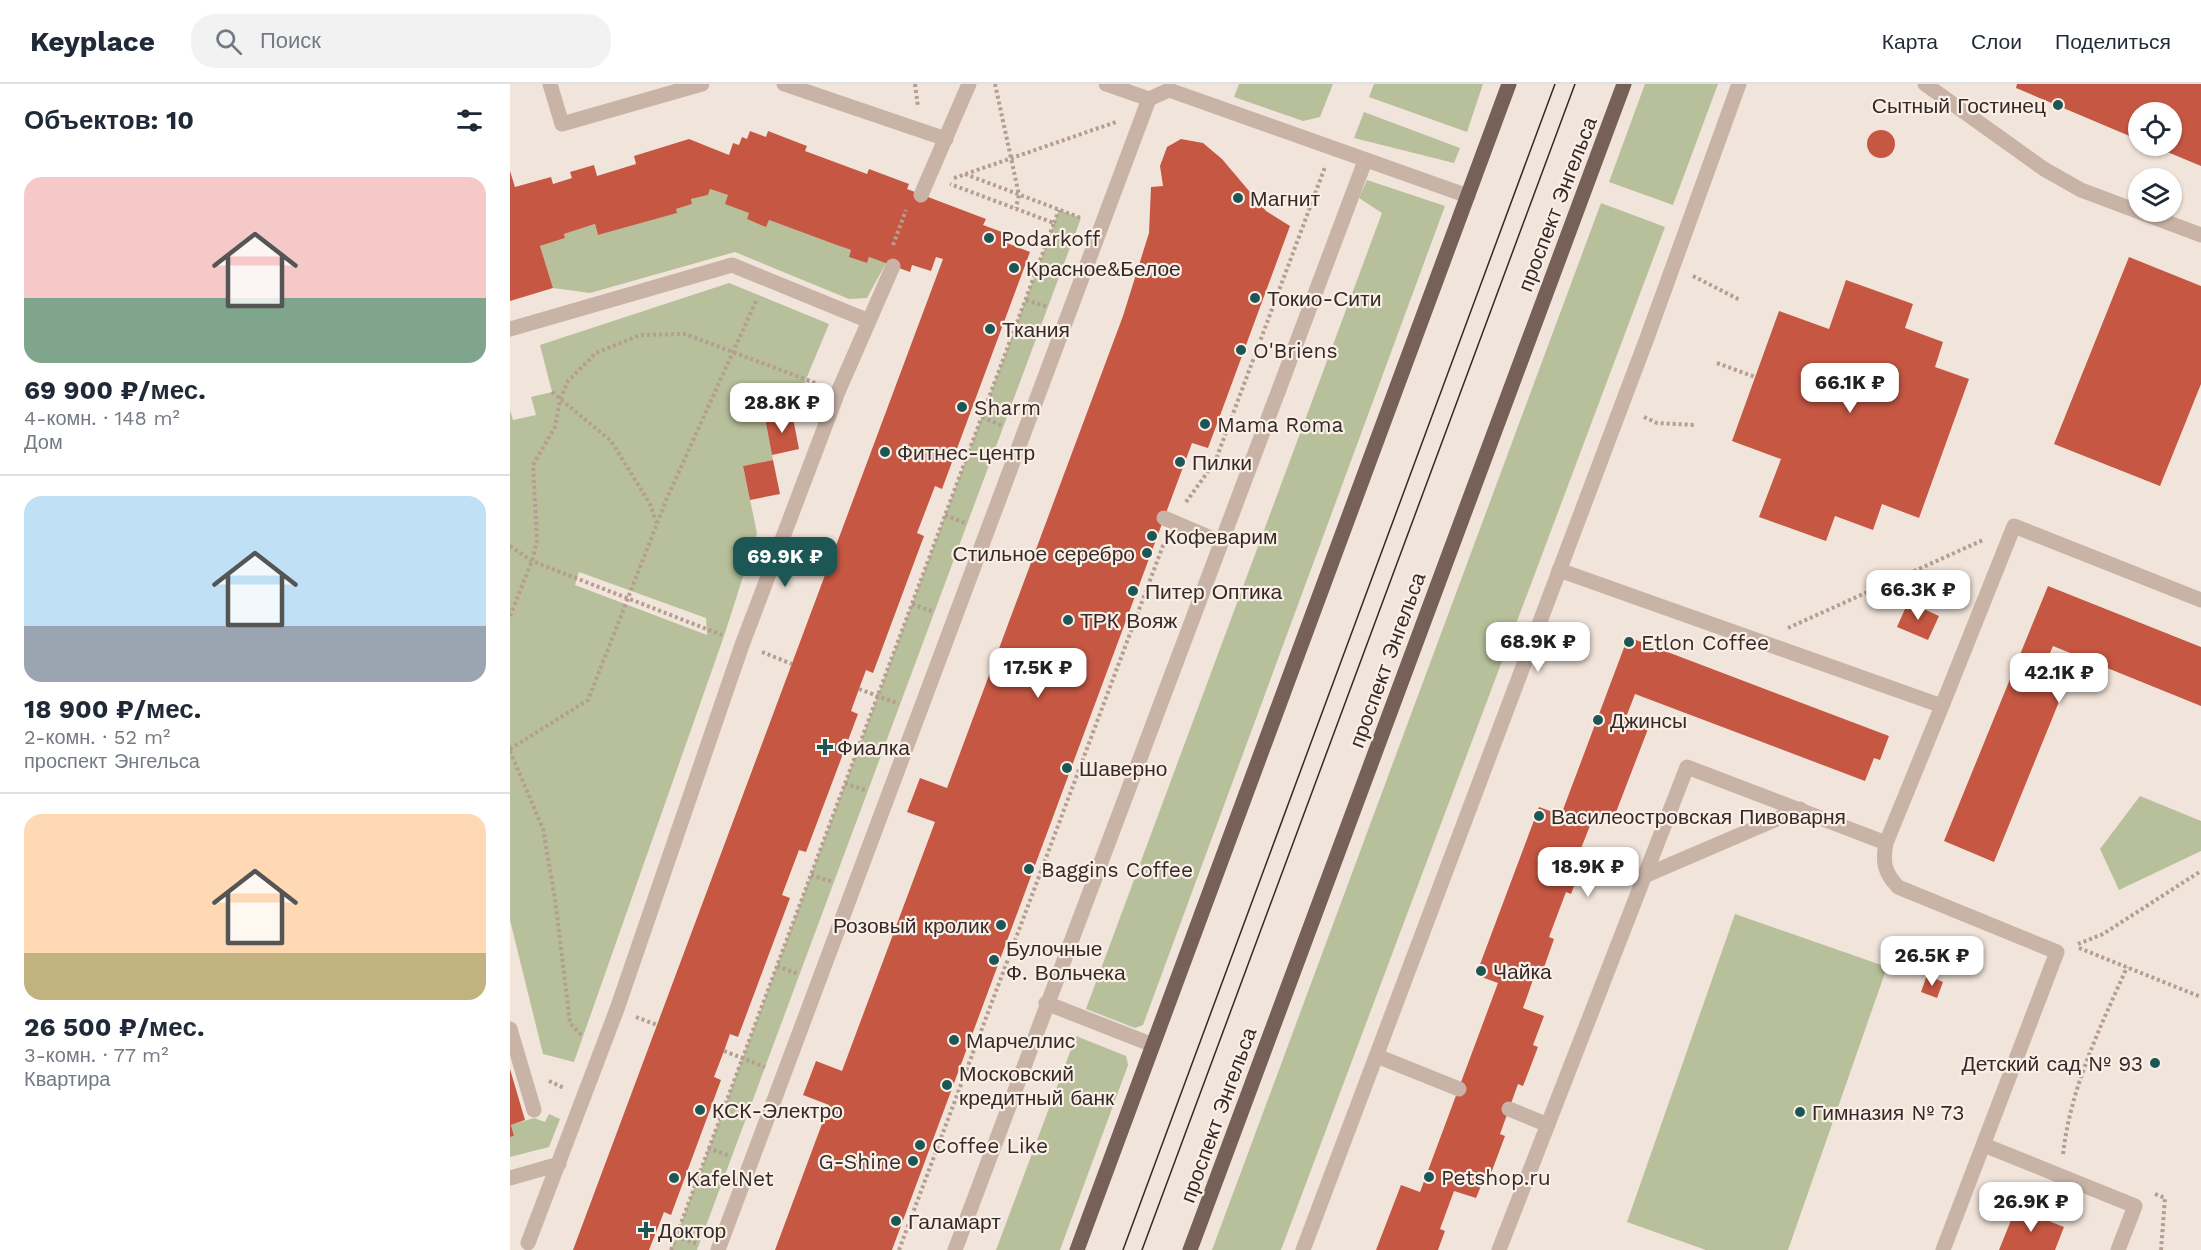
<!DOCTYPE html>
<html lang="ru">
<meta charset="utf-8">
<style>
:root{--surface:#fff;--page:#f2f2f3;--text:#1f2937;--muted:#747a83;--line:#e0e1e3;--accent:#1c5756}
body{margin:0;font-family:"Work Sans",sans-serif;background:var(--page);color:var(--text);height:100vh;display:flex;flex-direction:column;font-size:22px;white-space:nowrap}
*{box-sizing:border-box;margin:0}
p{font-size:20px;color:var(--muted)}
.icon{flex:none;width:33px;height:33px;fill:none;stroke:currentColor;stroke-width:2;stroke-linecap:round;stroke-linejoin:round}
.map{position:relative;flex:1;overflow:hidden}
.side{display:flex;flex-direction:column;background:var(--surface);width:510px}
.side>*{flex:none}
.controls{position:absolute;left:1618px;top:18px;display:grid;gap:12px}
.controls a{display:grid;place-items:center;width:54px;height:54px;border-radius:50%;background:var(--surface);box-shadow:0 2px 4px #0004;font-size:30px}
.price{position:absolute;translate:-50% -51px;padding:0 14px;border-radius:12px;background:#fff;color:#222;font-size:20px;line-height:39px;filter:drop-shadow(0 2px 3px #0008)}
.price::after{content:'';position:absolute;left:50%;top:36px;width:18px;height:14px;margin-left:-9px;background:inherit;clip-path:polygon(0 0,100% 0,50% 100%)}
.price.on{background:var(--accent);color:#fff}
ul{padding:0;list-style:none}
li{display:grid;align-content:center;gap:12px;height:318px;padding:0 24px}
li+li{border-top:2px solid var(--line)}
li span{display:grid;place-items:center;height:186px;border-radius:18px;color:#555}
li>.icon{margin-inline-start:auto}
span .icon{width:108px;height:108px;fill:#fffc;stroke-width:1}
li b{font-size:26px}
h2{display:flex;justify-content:space-between;align-items:center;height:72px;padding:0 24px;font-size:26px}
header{display:flex;align-items:center;gap:36px;box-sizing:border-box;height:84px;padding:0 30px;background:var(--surface);border-bottom:2px solid var(--line)}
header strong{font-size:28px}
nav{display:flex;gap:33px;margin-inline-start:auto;font-size:21px}
.search{width:420px;height:54px;background:var(--page);display:flex;align-items:center;gap:15px;box-sizing:border-box;padding:0 21px;border-radius:24px;color:var(--muted);font-size:22px}
main{display:flex;flex:1;min-height:0}
.map>svg:first-child{display:block}
.green{fill:#b7c09a;fill-rule:evenodd}
.building{fill:#c65743}
.lines{fill:none;stroke-linecap:round;stroke-linejoin:round}
.path{stroke:#b59d90;stroke-width:4;stroke-dasharray:3 3;stroke-linecap:butt}
.lane{stroke:#c9b3a6;stroke-width:15}
.street{stroke:#c9b3a6;stroke-width:15}
.primary{stroke:#776058;stroke-width:15}
.tram{stroke:#352a27;stroke-width:1.5}
.poi-dot{fill:#1c5756;stroke:#f9efe6;stroke-width:2}
.labels{text-anchor:middle;dominant-baseline:central;stroke-width:4.5;stroke-linejoin:round;paint-order:stroke}
.poi-label{font-size:21px;fill:#352a27;stroke:#f9efe6;text-anchor:start}
.street-label{font-size:21px;fill:#352a27;stroke:#f9efe6}
</style>
<header>
<strong>Keyplace</strong>
<div class="search"><svg class="icon" aria-label="search" viewBox="0 0 24 24"><circle cx="10" cy="10" r="6"/><path d="M15 15l6 6"/></svg>Поиск</div>
<nav><a>Карта</a><a>Слои</a><a>Поделиться</a></nav>
</header>
<main>
<section class="side">
<h2>Объектов: 10<svg class="icon" aria-label="filters" viewBox="0 0 24 24"><path d="M4 7h16M4 17h16"/><circle cx="9" cy="7" r="2"/><circle cx="15" cy="17" r="2"/></svg></h2>
<ul>
<li><span style="background:linear-gradient(#f6c9c9 65%,#7fa58c 0)"><svg class="icon" aria-label="home" viewBox="0 0 24 24"><path d="M3 11l9-7 9 7M6 9v11h12V9"/></svg></span><div><b>69 900 ₽/мес.</b><p>4-комн. · 148 m²</p><p>Дом</p></div></li>
<li><span style="background:linear-gradient(#bfe0f5 70%,#9aa5b1 0)"><svg class="icon" aria-label="home" viewBox="0 0 24 24"><path d="M3 11l9-7 9 7M6 9v11h12V9"/></svg></span><div><b>18 900 ₽/мес.</b><p>2-комн. · 52 m²</p><p>проспект Энгельса</p></div></li>
<li><span style="background:linear-gradient(#ffd9b3 75%,#c2b280 0)"><svg class="icon" aria-label="home" viewBox="0 0 24 24"><path d="M3 11l9-7 9 7M6 9v11h12V9"/></svg></span><div><b>26 500 ₽/мес.</b><p>3-комн. · 77 m²</p><p>Квартира</p></div></li>
</ul>
</section>
<div class="map">
<svg width="1691" height="1166" viewBox="0 0 1691 1166">
<rect width="100%" height="100%" fill="#f1e4da"/>
<path class="green" d="M729 0H823L810 33 793 37 724 13Z
M864 0H973L957 48 859 13Z
M1135 0H1208L1163 121 1099 98Z
M854 28 950 64 944 79 844 54Z
M857 96 935 122 633 941 625 944 576 925 872 129 849 114Z
M200 105 218 111 239 129 237 135 256 142 259 136 341 166 340 173 357 179 359 173 376 179 357 214 339 215 225 168 80 209 43 204 30 162 55 154 54 150 85 140 88 151 166 129V125L182 120 181 115 198 111Z
M1091 119 1155 143 771 1166H702Z
M549 126 571 134 187 1166H161Z
M219 199 319 240 282 329 255 334 263 376 233 382 247 449 214 552 64 978 33 970 0 836V326L3 336 26 331 21 313 42 308 30 261ZM69 488 196 534 197 551 65 501Z
M1630 712 1691 737V767L1609 806 1590 765Z
M1225 830 1377 883 1278 1166H1196L1117 1138Z
M566 952 616 972 618 981 550 1166H486Z
M39 1030 50 1035 39 1063 0 1073V1053L4 1052 1 1041 24 1034 35 1038Z"/>
<path class="building" d="M1507 0H1691V82L1643 62H1662V28H1629V56L1506 4Z
M1357 60a14 14 0 1 1 28 0a14 14 0 1 1-28 0Z
M240 47 256 53 258 47 297 62 295 67 357 90 359 85 399 100 397 105 476 135 473 141 500 151 497 159 520 168 432 405 425 402 407 449 414 452 363 589 356 586 349 605 341 627 348 630 296 768 289 766 272 811 280 814 228 953 220 950 214 967 204 993 211 996 161 1131 154 1128 139 1166H63L433 175 426 173 421 187 402 181 400 188 359 173 357 179 339 173 341 166 324 160 259 136 256 143 237 135 239 129 215 120 218 111 200 105 198 111 181 115 182 120 166 125 167 129 88 151 85 140 54 150 55 154 30 162 43 204 0 217V87L5 103 41 93 43 100 62 94 60 88 84 81 87 92 126 80 124 72 179 55 219 71 223 59 229 61 232 53 237 55Z
M671 55 693 59 712 75 756 127 780 142 698 364 682 359 382 1166H265L319 1021 293 1011 306 977 332 987 425 738 397 728 410 694 437 704 613 232 639 149 641 103 653 102 650 82 657 63Z
M1619 173 1691 202V300L1650 402 1544 360Z
M1336 196 1403 220 1395 244 1433 258 1425 283 1459 295 1409 434 1372 420 1363 446 1325 432 1316 457 1249 433 1271 375 1222 357 1269 227 1319 245Z
M282 329 289 365 262 371 255 334Z
M263 376 270 410 240 416 233 382Z
M1538 502 1691 563V622L1543 562 1534 583 1559 593 1484 778 1434 757Z
M1398 518 1429 532 1418 556 1387 543Z
M1118 553 1379 652 1370 676 1364 674 1355 697 1125 610 1115 636 1138 645 1103 736 1085 729 1070 767 1076 770 1061 810 1056 808 1039 853 1044 855 1030 895 1024 893 1013 924 1034 932 1023 961 1028 963 1013 1002 1008 1000 990 1050 995 1052 980 1092 976 1090 966 1114 944 1107 930 1145 935 1147 928 1166H866L891 1101 910 1108 988 899 966 891 1029 723 1051 731Z
M1417 891 1433 898 1427 914 1411 908Z
M0 985 15 1036 1 1041 4 1052 0 1053Z
M1506 1124 1554 1143 1545 1166H1489Z"/>
<g class="lines">
<path class="path" d="M405 0 408 23
M485 0 509 111 506 124
M455 90 571 134
M444 94 606 38
M544 139 549 126
M383 161 396 126
M1183 192 1230 216
M516 216 538 223
M1207 279 1245 293
M42 308 101 357 140 420 147 440
M472 333 493 342
M1134 333 1147 339 1185 341
M676 418 705 378 815 83
M435 431 457 440
M0 462 22 477 212 551
M402 520 424 528
M0 532 22 477 27 456 23 381 45 343 50 316 58 297 86 269 130 251 175 250 308 300
M1278 544 1473 456
M252 568 282 580
M349 605 389 620
M0 665 78 616 157 414 247 215
M0 667 33 745 45 815 60 939 73 953
M335 699 357 707
M301 791 323 798
M1568 860 1593 850 1691 787
M1569 864 1691 913
M267 882 288 890
M126 933 147 941
M214 967 255 983
M39 997 54 1004
M198 1064 220 1072
M1553 1070C1561 1002 1590 944 1617 883
M1645 1110 1655 1114 1651 1166
M166 1153 188 1160
M161 1166 544 139 440 100
M389 1166 654 459"/>
<path class="lane" d="M40 0 52 40 192 0
M274 0 436 55
M596 0 639 15 659 6 958 112
M1415 0 1534 85 1571 106 1691 151
M411 111 459 0
M0 245 222 181 359 237
M654 434 710 458
M1049 486 1432 622 1504 442 1691 516
M1376 759C1372 779 1375 789 1388 803L1547 868 1433 1166
M1134 792 1290 725
M536 919 643 961
M0 945 24 1026
M867 972 949 1005
M999 1025 1038 1041
M1474 1061 1625 1122 1608 1166
M0 1094 49 1080
M18 1159 107 925 232 561 328 308 383 182
M208 1166 639 15
M445 1166 855 77
M989 1166 1177 683 1376 759 1432 622"/>
<path class="street" d="M793 1166 1137 254 1229 0"/>
<path class="primary" d="M567 1166 999 0
M680 1166 1114 0"/>
<path class="tram" d="M613 1166 1045 0
M632 1166 1065 0"/>
</g>
<g class="poi-dot">
<circle cx="1548" cy="21" r="6"/>
<circle cx="728" cy="114" r="6"/>
<circle cx="479" cy="154" r="6"/>
<circle cx="504" cy="184" r="6"/>
<circle cx="745" cy="214" r="6"/>
<circle cx="480" cy="245" r="6"/>
<circle cx="731" cy="266" r="6"/>
<circle cx="452" cy="323" r="6"/>
<circle cx="695" cy="340" r="6"/>
<circle cx="375" cy="368" r="6"/>
<circle cx="670" cy="378" r="6"/>
<circle cx="642" cy="452" r="6"/>
<circle cx="637" cy="469" r="6"/>
<circle cx="623" cy="507" r="6"/>
<circle cx="558" cy="536" r="6"/>
<circle cx="1119" cy="558" r="6"/>
<circle cx="1088" cy="636" r="6"/>
<path d="M312 654h6v6h6v6h-6v6h-6v-6h-6v-6h6z"/>
<circle cx="557" cy="684" r="6"/>
<circle cx="1029" cy="732" r="6"/>
<circle cx="519" cy="785" r="6"/>
<circle cx="491" cy="841" r="6"/>
<circle cx="484" cy="876" r="6"/>
<circle cx="971" cy="887" r="6"/>
<circle cx="444" cy="956" r="6"/>
<circle cx="1645" cy="979" r="6"/>
<circle cx="437" cy="1001" r="6"/>
<circle cx="190" cy="1026" r="6"/>
<circle cx="1290" cy="1028" r="6"/>
<circle cx="410" cy="1061" r="6"/>
<circle cx="403" cy="1077" r="6"/>
<circle cx="919" cy="1093" r="6"/>
<circle cx="164" cy="1094" r="6"/>
<circle cx="386" cy="1137" r="6"/>
<path d="M133 1137h6v6h6v6h-6v6h-6v-6h-6v-6h6z"/>
</g>
<g class="labels">
<g class="poi-label">
<text x="1536" y="21" text-anchor="end">Сытный Гостинец</text>
<text x="740" y="114">Магнит</text>
<text x="491" y="154">Podarkoff</text>
<text x="516" y="184">Красное&amp;Белое</text>
<text x="757" y="214">Токио-Сити</text>
<text x="492" y="245">Ткания</text>
<text x="743" y="266">O'Briens</text>
<text x="464" y="323">Sharm</text>
<text x="707" y="340">Mama Roma</text>
<text x="387" y="368">Фитнес-центр</text>
<text x="682" y="378">Пилки</text>
<text x="654" y="452">Кофеварим</text>
<text x="625" y="469" text-anchor="end">Стильное серебро</text>
<text x="635" y="507">Питер Оптика</text>
<text x="570" y="536">ТРК Вояж</text>
<text x="1131" y="558">Etlon Coffee</text>
<text x="1100" y="636">Джинсы</text>
<text x="327" y="663">Фиалка</text>
<text x="569" y="684">Шаверно</text>
<text x="1041" y="732">Василеостровская Пивоварня</text>
<text x="531" y="785">Baggins Coffee</text>
<text x="479" y="841" text-anchor="end">Розовый кролик</text>
<text x="496" y="864">Булочные<tspan x="496" dy="24">Ф. Вольчека</tspan></text>
<text x="983" y="887">Чайка</text>
<text x="456" y="956">Марчеллис</text>
<text x="1633" y="979" text-anchor="end">Детский сад № 93</text>
<text x="449" y="989">Московский<tspan x="449" dy="24">кредитный банк</tspan></text>
<text x="202" y="1026">КСК-Электро</text>
<text x="1302" y="1028">Гимназия № 73</text>
<text x="422" y="1061">Coffee Like</text>
<text x="391" y="1077" text-anchor="end">G-Shine</text>
<text x="931" y="1093">Petshop.ru</text>
<text x="176" y="1094">KafelNet</text>
<text x="398" y="1137">Галамарт</text>
<text x="148" y="1146">Доктор</text>
</g>
<g class="street-label">
<text transform="translate(1047 120) rotate(-69)">проспект Энгельса</text>
<text transform="translate(877 576) rotate(-70)">проспект Энгельса</text>
<text transform="translate(708 1031) rotate(-70)">проспект Энгельса</text>
</g>
</g>
</svg>
<div class="controls">
<a><svg class="icon" aria-label="locate" viewBox="0 0 24 24"><circle cx="12" cy="12" r="6"/><path d="M12 2v4M12 18v4M2 12h4M18 12h4"/></svg></a>
<a><svg class="icon" aria-label="layers" viewBox="0 0 24 24"><path d="M12 4l9 5-9 5-9-5zM3 14l9 5 9-5"/></svg></a>
</div>
<b class="price" style="left:1340px;top:330px">66.1K ₽</b>
<b class="price" style="left:272px;top:350px">28.8K ₽</b>
<b class="price on" style="left:275px;top:504px">69.9K ₽</b>
<b class="price" style="left:1408px;top:537px">66.3K ₽</b>
<b class="price" style="left:1028px;top:589px">68.9K ₽</b>
<b class="price" style="left:528px;top:615px">17.5K ₽</b>
<b class="price" style="left:1549px;top:620px">42.1K ₽</b>
<b class="price" style="left:1078px;top:814px">18.9K ₽</b>
<b class="price" style="left:1422px;top:903px">26.5K ₽</b>
<b class="price" style="left:1521px;top:1149px">26.9K ₽</b>
</div>
</main>
